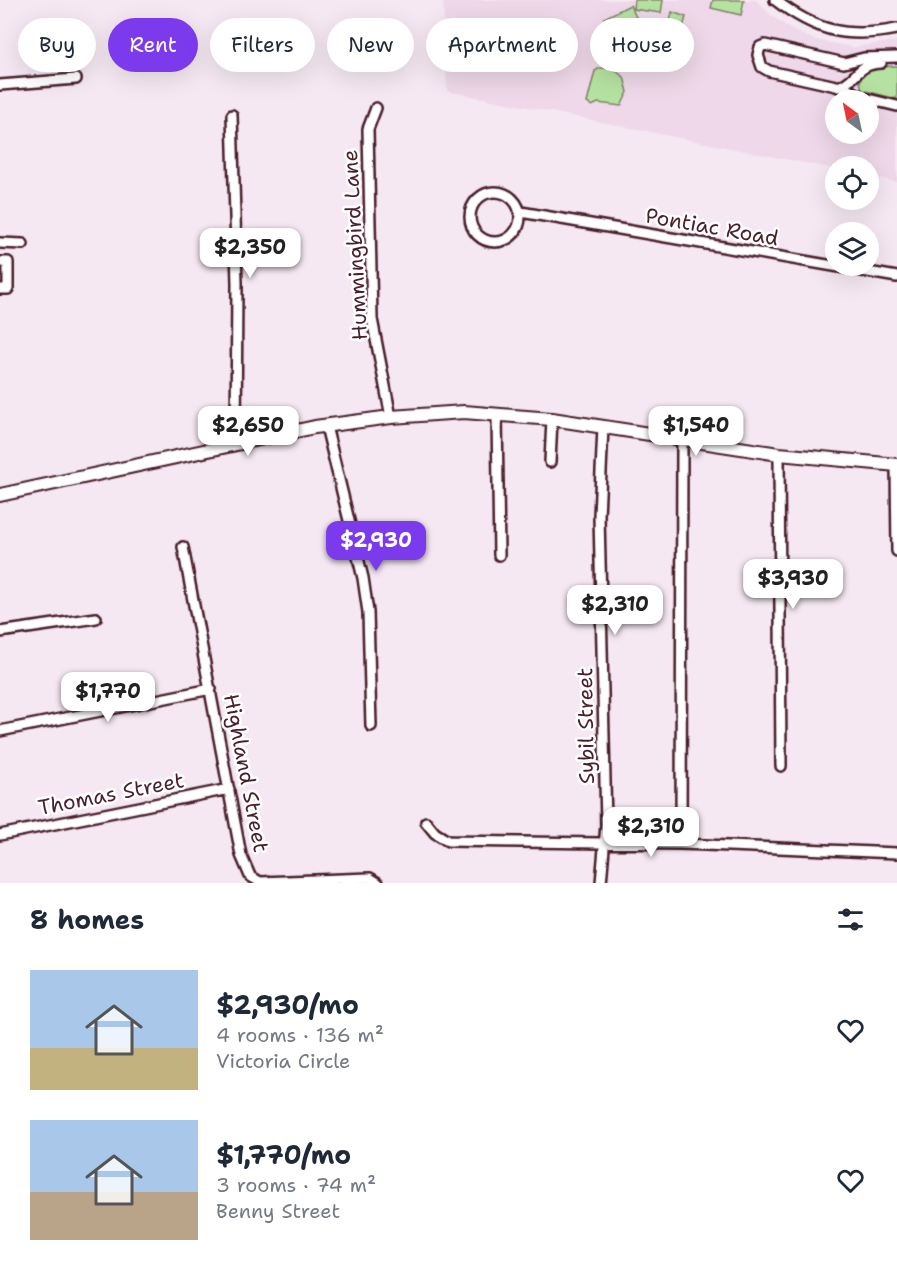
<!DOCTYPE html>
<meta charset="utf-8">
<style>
:root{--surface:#fff;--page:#f2f2f3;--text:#1f2937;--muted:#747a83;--accent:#7c3aed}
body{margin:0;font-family:"Shantell Sans",sans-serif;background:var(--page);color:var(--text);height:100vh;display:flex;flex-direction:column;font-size:22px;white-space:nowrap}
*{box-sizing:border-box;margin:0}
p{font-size:20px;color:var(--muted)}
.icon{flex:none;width:33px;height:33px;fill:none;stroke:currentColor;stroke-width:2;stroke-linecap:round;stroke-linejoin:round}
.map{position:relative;height:883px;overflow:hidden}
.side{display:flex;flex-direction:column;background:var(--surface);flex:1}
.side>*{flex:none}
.guide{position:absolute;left:18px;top:18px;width:861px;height:54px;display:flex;gap:12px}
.needle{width:39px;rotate:327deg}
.fabs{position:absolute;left:825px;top:90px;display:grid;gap:12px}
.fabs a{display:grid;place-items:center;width:54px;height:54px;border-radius:50%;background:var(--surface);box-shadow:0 6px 24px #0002;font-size:30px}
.price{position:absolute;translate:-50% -51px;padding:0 14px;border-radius:12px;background:#fff;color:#222;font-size:20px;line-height:39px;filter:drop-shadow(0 2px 3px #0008)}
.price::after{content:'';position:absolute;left:50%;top:36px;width:18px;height:14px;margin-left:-9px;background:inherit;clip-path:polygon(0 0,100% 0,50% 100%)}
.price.current{background:var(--accent);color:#fff}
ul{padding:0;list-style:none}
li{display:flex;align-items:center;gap:18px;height:150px;padding:0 30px}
li span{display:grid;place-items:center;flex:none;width:168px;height:120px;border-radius:0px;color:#555}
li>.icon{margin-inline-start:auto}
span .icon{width:72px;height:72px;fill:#fffc;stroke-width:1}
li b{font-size:26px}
h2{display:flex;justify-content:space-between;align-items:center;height:72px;padding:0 30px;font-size:26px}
.tag{padding:0 21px;border-radius:27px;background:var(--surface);box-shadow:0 6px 24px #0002;font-size:21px;line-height:54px}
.tag.current{background:var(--accent);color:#fff}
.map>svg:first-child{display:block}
.built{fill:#eed8e9;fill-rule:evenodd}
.green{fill:#b5e2a1;stroke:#808066;stroke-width:1.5}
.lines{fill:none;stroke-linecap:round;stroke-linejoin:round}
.minor-casing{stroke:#4a1f2b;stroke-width:14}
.major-casing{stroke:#4a1f2b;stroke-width:16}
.minor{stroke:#fff;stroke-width:9}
.major{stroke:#fff;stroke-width:12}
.labels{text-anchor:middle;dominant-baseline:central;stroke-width:5;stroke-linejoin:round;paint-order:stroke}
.street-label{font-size:21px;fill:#4a1f2b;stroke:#fff}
</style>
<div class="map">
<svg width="897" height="883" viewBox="0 0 897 883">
<rect width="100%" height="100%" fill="#f5e8f2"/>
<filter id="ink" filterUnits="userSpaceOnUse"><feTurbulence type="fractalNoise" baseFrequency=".0167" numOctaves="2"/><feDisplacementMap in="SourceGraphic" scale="12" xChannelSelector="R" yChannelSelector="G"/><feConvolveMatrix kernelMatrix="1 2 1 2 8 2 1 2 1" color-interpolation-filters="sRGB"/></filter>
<g filter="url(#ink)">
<path class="built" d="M443 0H756L772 16 792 30 815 40 853 47 897 41V182L869 176 868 166H836L835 169 447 91ZM836 100H868V134H836Z"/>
<path class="green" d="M634 0H663L661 13 633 9Z
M713 0H744L741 15 711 8Z
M630 5 636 17 610 30 604 18Z
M672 12 686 17 678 45 666 40Z
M897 66V99L862 90 860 82 864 72 875 67Z
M600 68H611L624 77 628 92 621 106 598 103 592 106 587 103 595 71Z"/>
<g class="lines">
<g class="minor-casing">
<path id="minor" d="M775 0C816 31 846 39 897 29
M897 57 864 58 844 63 765 45 760 47 758 55 762 67 769 71 845 88 864 98 897 106
M0 85 76 79
M838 87C858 80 856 64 881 63
M376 108 368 129 372 319 391 417
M232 115 237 283 236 444
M470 217a25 25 0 1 1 50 0a25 25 0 1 1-50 0Z
M521 212 897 277
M0 243 23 244
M0 262H8V289H0
M497 414 499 555
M326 426 363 578 368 612 371 726
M779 454 781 766
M550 462 552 419
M896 465 897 551
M183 547 241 855 250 876 260 882 370 878 378 883
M0 632 96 618
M0 731 211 689
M426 822 435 833 448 841 681 844 897 853
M0 835 229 789
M681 844 682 440
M601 883 606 825 599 516 603 427"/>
</g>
<g class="major-casing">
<path id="major" d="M0 495 315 427 391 417 464 412 552 419 779 454 897 465"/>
</g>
<use href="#minor" class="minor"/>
<use href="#major" class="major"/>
</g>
</g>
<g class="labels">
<g class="street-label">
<text transform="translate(712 227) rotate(10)">Pontiac Road</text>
<text transform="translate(355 245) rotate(-93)">Hummingbird Lane</text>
<text transform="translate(586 726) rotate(-91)">Sybil Street</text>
<text transform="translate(246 773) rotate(79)">Highland Street</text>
<text transform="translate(111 794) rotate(-11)">Thomas Street</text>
</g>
</g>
</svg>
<div class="fabs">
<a><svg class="needle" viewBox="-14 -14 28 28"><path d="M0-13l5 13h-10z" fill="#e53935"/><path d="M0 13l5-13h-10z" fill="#747a83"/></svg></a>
<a><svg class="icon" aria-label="locate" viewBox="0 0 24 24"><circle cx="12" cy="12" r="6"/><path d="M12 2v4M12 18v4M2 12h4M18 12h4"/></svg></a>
<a><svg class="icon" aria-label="layers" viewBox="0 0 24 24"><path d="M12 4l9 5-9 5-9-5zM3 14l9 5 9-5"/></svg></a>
</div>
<b class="price" style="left:250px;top:279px">$2,350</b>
<b class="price" style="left:248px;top:457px">$2,650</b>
<b class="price" style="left:696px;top:457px">$1,540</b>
<b class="price current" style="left:376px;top:572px">$2,930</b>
<b class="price" style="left:793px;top:610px">$3,930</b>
<b class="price" style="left:615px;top:636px">$2,310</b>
<b class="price" style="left:108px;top:723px">$1,770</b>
<b class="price" style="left:651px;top:858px">$2,310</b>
<div class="guide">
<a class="tag">Buy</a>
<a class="tag current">Rent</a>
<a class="tag">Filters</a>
<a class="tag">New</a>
<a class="tag">Apartment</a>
<a class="tag">House</a>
</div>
</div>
<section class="side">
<h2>8 homes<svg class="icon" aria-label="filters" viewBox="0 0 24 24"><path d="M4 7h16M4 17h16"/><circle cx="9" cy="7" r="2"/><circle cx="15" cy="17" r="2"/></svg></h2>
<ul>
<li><span style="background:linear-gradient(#a9c7e8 65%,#c2b280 0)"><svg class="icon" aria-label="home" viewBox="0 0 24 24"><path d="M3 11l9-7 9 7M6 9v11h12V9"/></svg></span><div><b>$2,930/mo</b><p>4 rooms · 136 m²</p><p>Victoria Circle</p></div><svg class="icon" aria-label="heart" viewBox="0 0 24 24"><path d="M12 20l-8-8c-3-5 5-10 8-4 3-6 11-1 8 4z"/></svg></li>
<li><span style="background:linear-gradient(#a9c7e8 60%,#b9a48a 0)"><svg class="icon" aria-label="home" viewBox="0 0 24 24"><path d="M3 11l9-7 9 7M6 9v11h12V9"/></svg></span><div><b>$1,770/mo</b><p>3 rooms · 74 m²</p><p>Benny Street</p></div><svg class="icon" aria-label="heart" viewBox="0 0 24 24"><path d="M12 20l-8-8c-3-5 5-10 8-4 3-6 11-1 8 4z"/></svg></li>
</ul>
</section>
